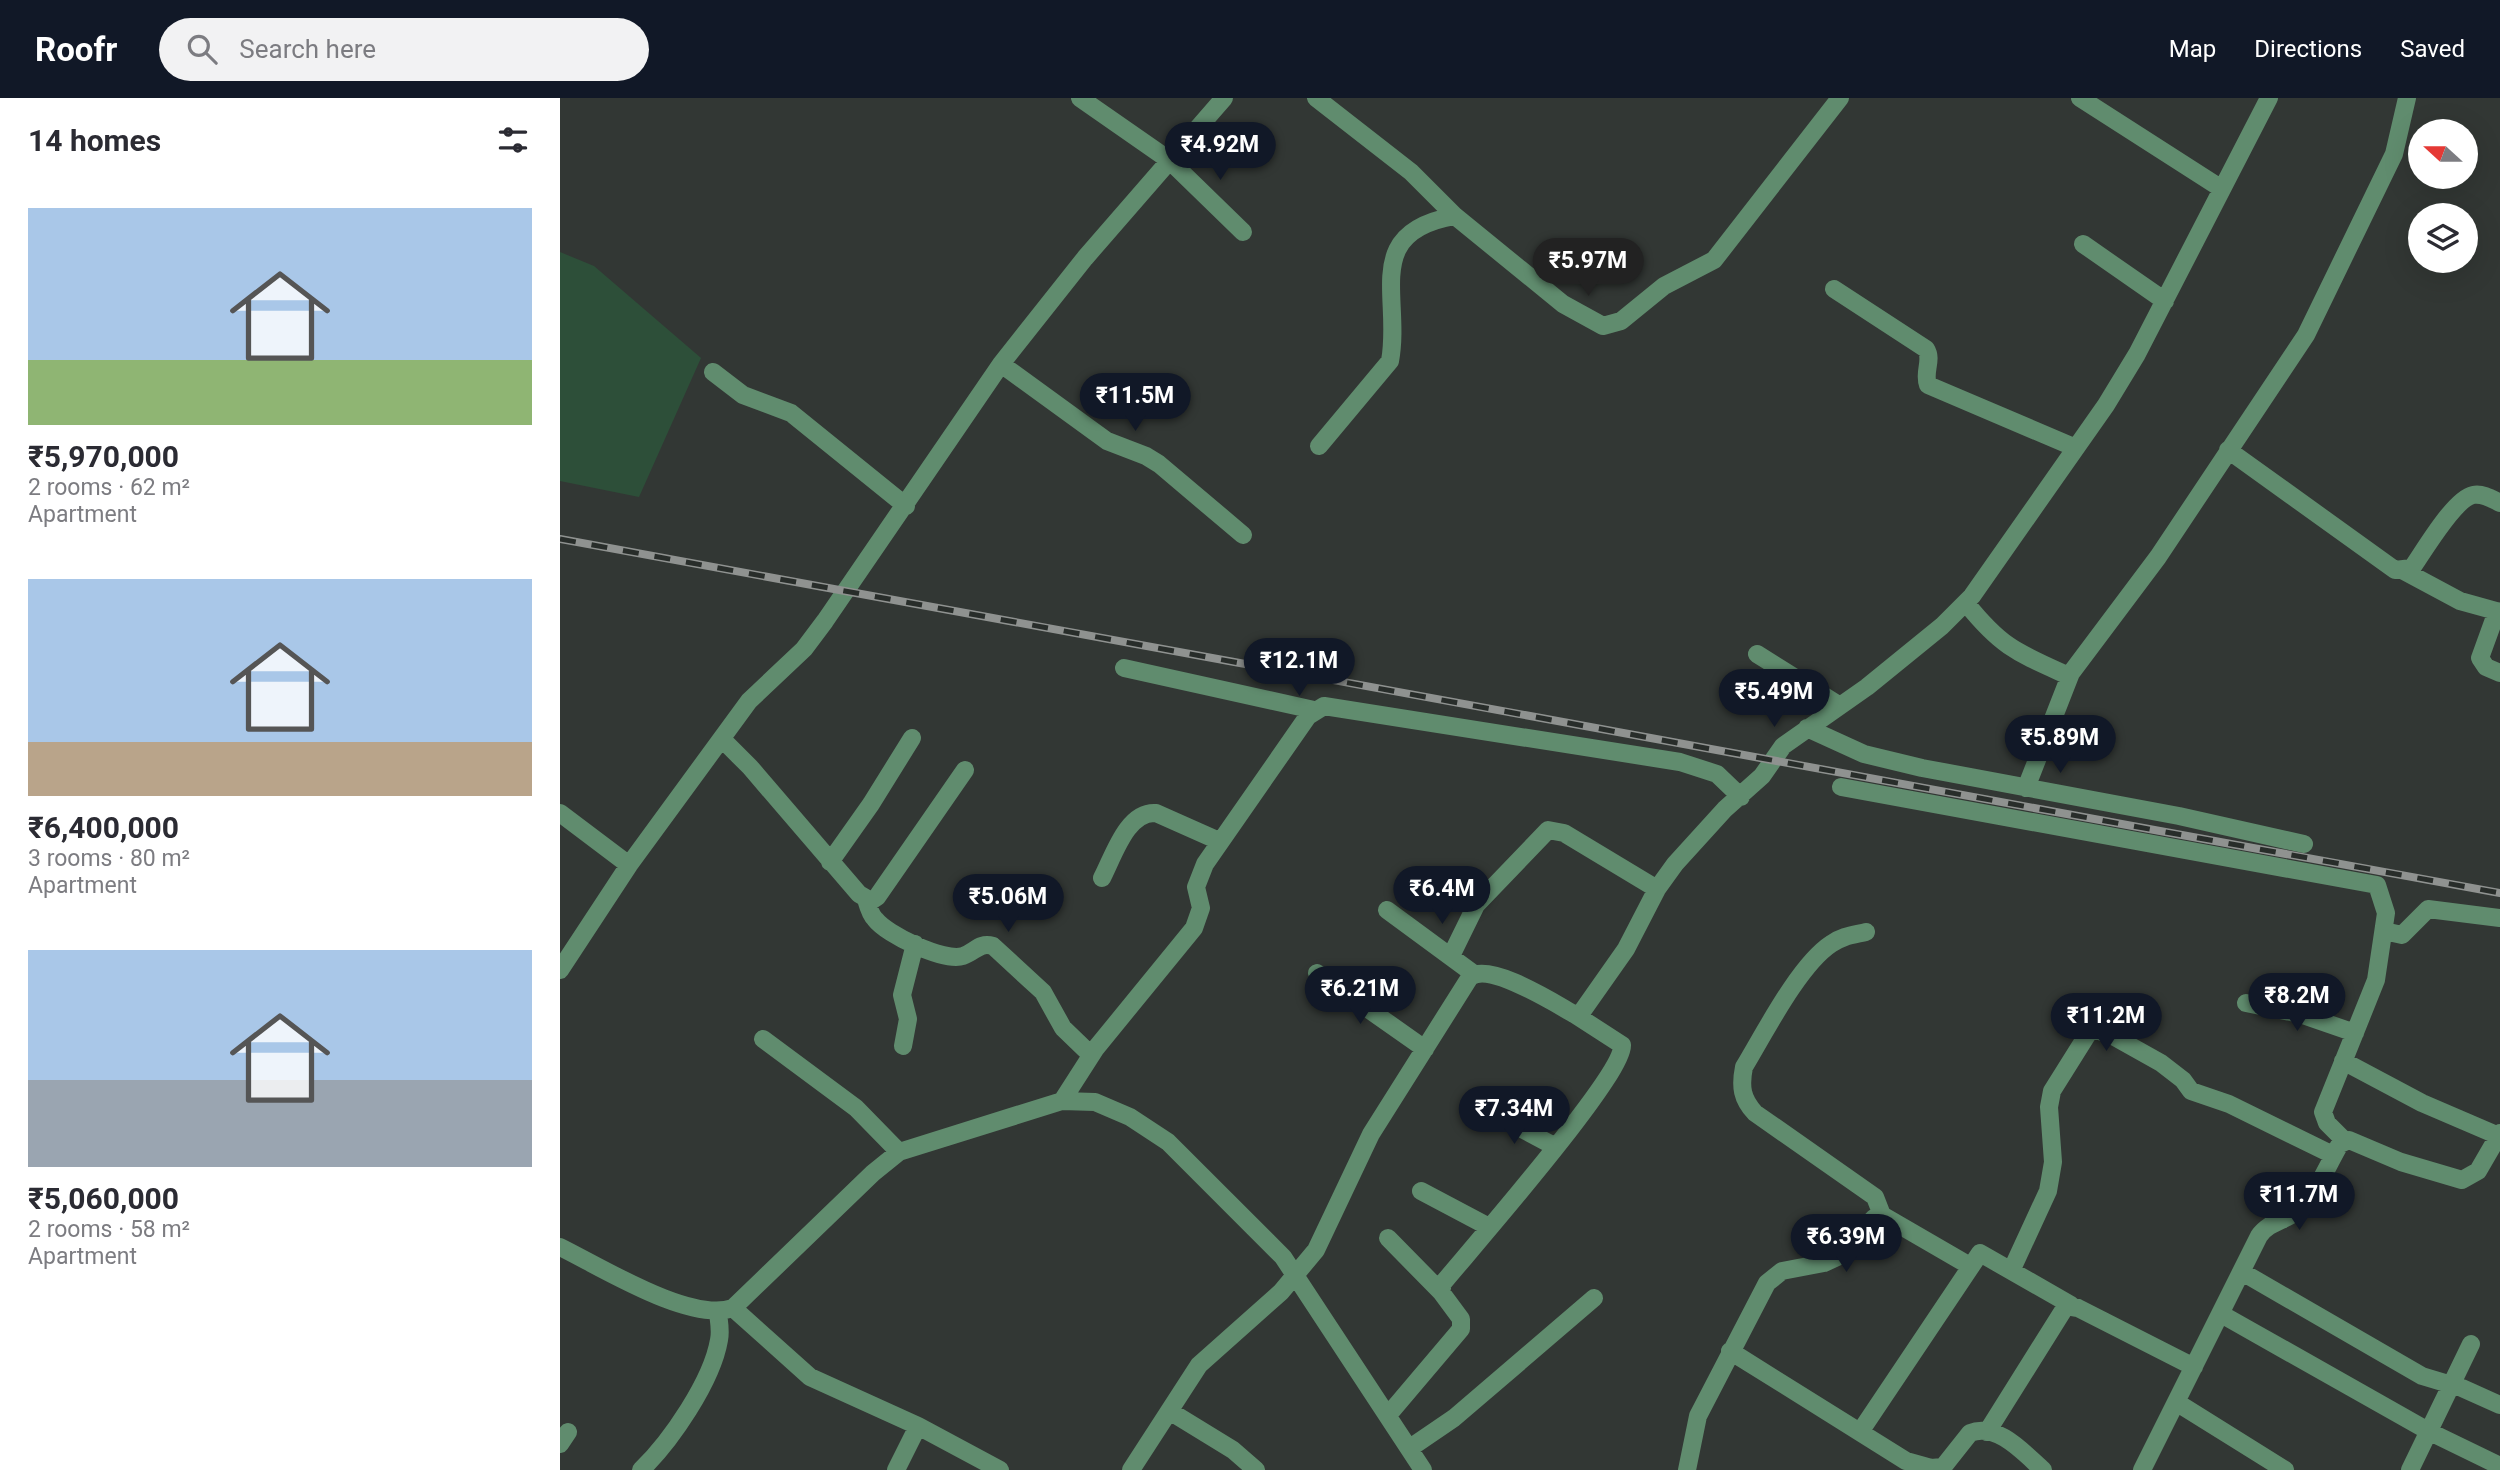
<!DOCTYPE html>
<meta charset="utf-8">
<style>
:root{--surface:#fff;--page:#f2f2f3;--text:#2b2b33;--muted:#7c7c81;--accent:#111827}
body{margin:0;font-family:Roboto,sans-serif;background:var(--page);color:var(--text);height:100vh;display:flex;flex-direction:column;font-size:26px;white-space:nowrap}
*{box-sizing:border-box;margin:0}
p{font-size:23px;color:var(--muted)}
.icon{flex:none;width:38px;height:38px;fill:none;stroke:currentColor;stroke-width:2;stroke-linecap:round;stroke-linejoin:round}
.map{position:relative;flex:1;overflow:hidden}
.panel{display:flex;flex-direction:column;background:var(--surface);width:560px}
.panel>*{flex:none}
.needle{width:46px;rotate:291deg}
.controls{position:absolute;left:1848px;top:21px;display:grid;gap:14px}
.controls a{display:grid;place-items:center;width:70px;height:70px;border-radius:50%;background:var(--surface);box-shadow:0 7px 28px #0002;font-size:35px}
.price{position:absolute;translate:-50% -60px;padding:0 16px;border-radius:24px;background:var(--accent);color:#fff;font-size:23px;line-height:46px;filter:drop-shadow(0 2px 4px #0008)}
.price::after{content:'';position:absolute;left:50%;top:42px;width:21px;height:16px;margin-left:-10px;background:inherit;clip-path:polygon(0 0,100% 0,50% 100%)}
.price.active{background:#222;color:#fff}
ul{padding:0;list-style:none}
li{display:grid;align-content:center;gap:14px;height:371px;padding:0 28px}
li span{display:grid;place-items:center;height:217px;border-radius:0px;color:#555}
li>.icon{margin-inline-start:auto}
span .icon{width:126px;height:126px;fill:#fffc;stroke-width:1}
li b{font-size:30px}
h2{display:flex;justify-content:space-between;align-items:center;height:84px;padding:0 28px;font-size:30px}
header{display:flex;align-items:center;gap:42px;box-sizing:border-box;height:98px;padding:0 35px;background:var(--accent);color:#fff}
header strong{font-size:33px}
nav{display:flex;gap:38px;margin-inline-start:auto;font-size:24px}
.search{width:490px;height:63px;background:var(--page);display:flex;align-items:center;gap:18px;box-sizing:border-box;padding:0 24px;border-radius:38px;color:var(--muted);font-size:26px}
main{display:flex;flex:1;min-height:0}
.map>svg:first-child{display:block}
.green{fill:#2d4f39}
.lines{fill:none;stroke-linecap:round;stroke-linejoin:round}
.minor{stroke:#608c6e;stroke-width:18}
.rail-casing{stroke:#8f9290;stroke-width:8}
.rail{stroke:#282d2a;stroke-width:5;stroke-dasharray:16;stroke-linecap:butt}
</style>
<header>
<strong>Roofr</strong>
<div class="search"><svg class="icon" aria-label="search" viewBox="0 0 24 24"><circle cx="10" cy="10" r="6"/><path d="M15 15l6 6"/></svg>Search here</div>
<nav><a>Map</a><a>Directions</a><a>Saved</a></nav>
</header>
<main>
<section class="panel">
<h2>14 homes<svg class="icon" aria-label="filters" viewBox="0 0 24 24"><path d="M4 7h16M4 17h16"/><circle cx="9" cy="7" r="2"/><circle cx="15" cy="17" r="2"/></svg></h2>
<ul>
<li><span style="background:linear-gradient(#a9c7e8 70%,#8fb573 0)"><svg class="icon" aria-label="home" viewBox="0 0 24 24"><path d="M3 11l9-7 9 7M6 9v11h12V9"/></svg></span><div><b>₹5,970,000</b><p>2 rooms · 62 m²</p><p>Apartment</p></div></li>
<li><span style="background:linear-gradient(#a9c7e8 75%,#b9a48a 0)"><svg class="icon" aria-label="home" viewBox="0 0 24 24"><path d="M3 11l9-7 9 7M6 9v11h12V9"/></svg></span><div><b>₹6,400,000</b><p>3 rooms · 80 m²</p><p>Apartment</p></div></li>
<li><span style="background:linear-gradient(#a9c7e8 60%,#9aa5b1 0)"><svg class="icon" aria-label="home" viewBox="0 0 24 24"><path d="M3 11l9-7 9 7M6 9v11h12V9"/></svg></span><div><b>₹5,060,000</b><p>2 rooms · 58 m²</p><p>Apartment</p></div></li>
</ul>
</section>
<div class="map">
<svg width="1940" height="1372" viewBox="0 0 1940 1372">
<rect width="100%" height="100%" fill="#323734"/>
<path class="green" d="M0 154 34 168 141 260 79 399 0 383Z"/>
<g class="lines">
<path class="minor" d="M520 0 609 62 683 134
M756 0 851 74 895 118 1003 206 1043 228 1061 223 1104 188 1154 162 1280 0
M1520 0 1662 91
M1523 146 1605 203
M1274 191 1366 251C1373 262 1363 274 1368 287L1516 350
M441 266 547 343 586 358 599 366 683 437
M153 274 183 297 231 315 346 408
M759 348 830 263C842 199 801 134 895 118
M1668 352 1835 472 1852 470C1864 453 1894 401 1913 397 1923 395 1932 401 1940 405
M1844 473 1900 503 1940 514
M1406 505C1442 550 1458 555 1509 578
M1937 513 1920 560 1926 569 1940 575
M1197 556 1280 608
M564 570 754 612
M1247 630 1304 656 1362 670 1619 718 1744 746
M162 641 190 669 299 796 311 803 317 799 405 672
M1281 689 1817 787 1826 815 1816 882 1763 1014 1767 1025 1784 1042
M1466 690 1511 575 1598 459 1746 237 1834 56 1847 0
M0 715 69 767
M270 764 311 706 352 640
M542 780C554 757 567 713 596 715L659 743
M306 801C308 808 310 816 315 821 327 837 384 864 403 858 415 854 419 844 433 848L483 894 503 930 531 957
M827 812 914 876
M1824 833 1842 837 1868 811 1940 820
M1306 834C1293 837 1282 838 1271 846 1239 867 1204 936 1184 969 1180 989 1182 1001 1195 1015L1315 1099 1322 1117
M891 858 916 807 988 732 1004 735 1097 791
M0 872 69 767 189 603 244 551 265 523 441 266 525 160 664 0
M757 875 865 951
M1686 905 1740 916 1795 935
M203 941 296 1010 339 1054
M343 948 348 921 342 897 355 846
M1783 963 1862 1005 1939 1038
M502 1003 536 950 634 830 641 810 636 789 645 766 748 618 764 608 1120 664 1157 676 1181 699
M932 1015 994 1048
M861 1093 929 1129
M828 1140 881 1194
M0 1149C41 1169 130 1225 173 1210L313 1075 339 1054 502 1003 535 1004 570 1019 608 1044 723 1159 863 1372
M1452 1171 1488 1093 1493 1064 1489 1009 1492 993 1529 934 1536 932 1551 937 1601 965 1623 982 1631 993 1669 1006 1773 1057
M1682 1174 1862 1278 1902 1290 1940 1307
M173 1210 250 1279 358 1328 440 1372
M1661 1216 1870 1334 1940 1368
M1170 1253 1346 1363 1371 1370 1383 1369 1410 1335C1437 1324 1464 1355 1483 1372
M1616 1304 1725 1372
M611 1314 673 1352 696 1372
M829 1316 901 1231V1221L881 1194 883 1185C911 1151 1064 977 1062 947L1014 916
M1300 1334 1420 1155 1511 1207
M1427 1334 1506 1208 1518 1210 1634 1269
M0 1346 8 1334
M850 1350 894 1320 1034 1200
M81 1372C111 1343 152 1283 159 1242 161 1233 159 1224 158 1215
M336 1372 358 1328
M571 1372 639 1267 721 1194 756 1152 811 1036 910 879C930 864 994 905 1014 916L1021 915 1066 851 1097 791 1115 766 1165 711 1202 678 1223 648 1307 589 1382 528 1412 498 1546 307 1577 256 1709 0
M1127 1372 1138 1318 1207 1185 1222 1173 1264 1165 1277 1159 1314 1120 1322 1117 1410 1168
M1582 1372 1699 1138C1709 1123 1727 1123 1740 1111 1757 1095 1768 1066 1780 1046L1789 1042 1841 1064 1902 1082 1918 1073 1940 1035
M1850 1372 1911 1246"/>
<g class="rail-casing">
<path id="rail" d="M0 441 1940 795"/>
</g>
<use href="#rail" class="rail"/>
</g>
</svg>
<div class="controls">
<a><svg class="needle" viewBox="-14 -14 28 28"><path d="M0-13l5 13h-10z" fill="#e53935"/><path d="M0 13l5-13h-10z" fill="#7c7c81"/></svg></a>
<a><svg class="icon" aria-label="layers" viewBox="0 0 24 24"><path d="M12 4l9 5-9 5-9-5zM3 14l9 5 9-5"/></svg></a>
</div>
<b class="price" style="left:660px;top:84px">₹4.92M</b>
<b class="price active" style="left:1028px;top:200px">₹5.97M</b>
<b class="price" style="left:575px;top:335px">₹11.5M</b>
<b class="price" style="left:739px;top:600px">₹12.1M</b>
<b class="price" style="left:1214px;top:631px">₹5.49M</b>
<b class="price" style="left:1500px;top:677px">₹5.89M</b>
<b class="price" style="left:882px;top:828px">₹6.4M</b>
<b class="price" style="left:448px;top:836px">₹5.06M</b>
<b class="price" style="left:800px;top:928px">₹6.21M</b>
<b class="price" style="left:1737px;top:935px">₹8.2M</b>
<b class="price" style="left:1546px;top:955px">₹11.2M</b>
<b class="price" style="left:954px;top:1048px">₹7.34M</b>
<b class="price" style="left:1739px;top:1134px">₹11.7M</b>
<b class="price" style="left:1286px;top:1176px">₹6.39M</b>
</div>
</main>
